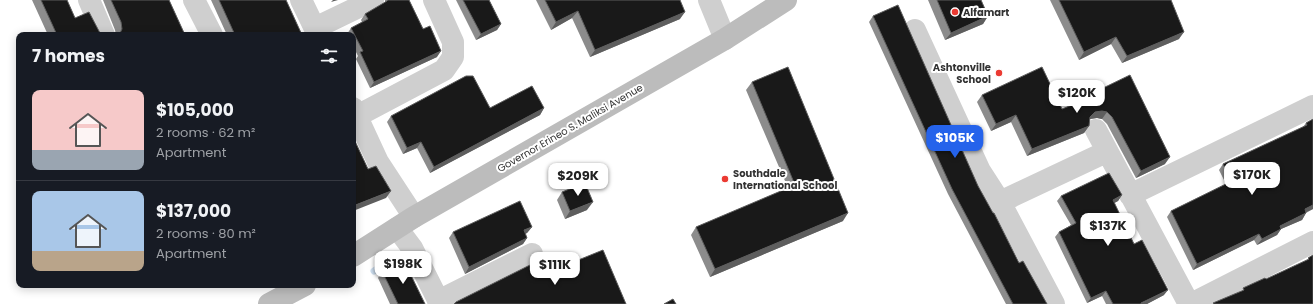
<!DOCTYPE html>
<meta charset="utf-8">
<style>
:root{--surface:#171b24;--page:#20242c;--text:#f1f3f6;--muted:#9ea1a6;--line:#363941;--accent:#2563eb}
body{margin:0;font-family:Poppins,sans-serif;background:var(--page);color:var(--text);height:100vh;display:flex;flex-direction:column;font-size:15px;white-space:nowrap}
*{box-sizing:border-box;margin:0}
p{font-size:13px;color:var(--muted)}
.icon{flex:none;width:22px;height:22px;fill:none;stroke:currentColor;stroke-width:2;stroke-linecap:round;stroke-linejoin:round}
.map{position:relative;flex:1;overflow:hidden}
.panel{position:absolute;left:16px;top:32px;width:340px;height:256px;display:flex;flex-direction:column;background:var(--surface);border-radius:8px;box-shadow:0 2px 10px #0003}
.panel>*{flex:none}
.price{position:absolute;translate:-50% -34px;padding:0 9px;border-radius:8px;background:#fff;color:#222;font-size:13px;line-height:26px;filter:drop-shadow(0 1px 2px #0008)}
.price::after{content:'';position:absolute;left:50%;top:24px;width:12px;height:9px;margin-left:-6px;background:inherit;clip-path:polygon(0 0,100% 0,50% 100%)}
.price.on{background:var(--accent);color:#fff}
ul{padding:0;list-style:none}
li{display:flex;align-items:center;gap:12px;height:100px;padding:0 16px}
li+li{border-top:1px solid var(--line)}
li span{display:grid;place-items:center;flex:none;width:112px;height:80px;border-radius:8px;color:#555}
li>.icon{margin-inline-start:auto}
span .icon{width:48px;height:48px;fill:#fffc;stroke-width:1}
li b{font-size:17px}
h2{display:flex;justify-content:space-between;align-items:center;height:48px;padding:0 16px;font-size:17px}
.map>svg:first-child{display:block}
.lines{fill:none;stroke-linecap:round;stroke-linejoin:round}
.stream{stroke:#cde;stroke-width:7}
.street{stroke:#cfcfcf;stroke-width:22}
.secondary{stroke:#bcbcbc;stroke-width:22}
.wall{fill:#8c8c8c}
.shaded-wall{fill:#5e5e5e}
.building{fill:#191919;stroke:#5e5e5e}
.poi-dot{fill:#eb3a32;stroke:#fff;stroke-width:1.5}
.labels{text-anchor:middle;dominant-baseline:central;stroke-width:4;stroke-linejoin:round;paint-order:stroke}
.poi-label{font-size:10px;font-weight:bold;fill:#323232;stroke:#fff;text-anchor:start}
.street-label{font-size:10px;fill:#323232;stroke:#fff}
</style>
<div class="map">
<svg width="1313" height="304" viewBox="0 0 1313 304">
<rect width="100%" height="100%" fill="#fff"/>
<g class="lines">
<path class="stream" d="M374 271 405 252"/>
<path class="street" d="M89 0 104 35
M194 0 212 35
M301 0 318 35
M709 0 725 39
M315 28 373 0
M915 30 980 171 1000 202 1054 304
M353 108 378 162 414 217
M357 116 444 70 453 57V42L434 0
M1096 130 1189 304
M1130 195 1313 106
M1000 202 1106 152
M397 228 412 248 440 304
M438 301 532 254
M1191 304 1313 242"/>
<path class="secondary" d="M353 256 414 217 725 39 786 0
M269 304 305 285"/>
</g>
<path class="wall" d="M32 0H67L75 18 101 35H48Z
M103 0H169L185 35H116L115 30Z
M211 0H286L302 35H227Z
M385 0H409L437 57 370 88 356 59 358 56 353 46V35H347V34L351 28 362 22 361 20 365 14 385 3Z
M456 0H489L501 24 497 30 476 40Z
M536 0H680V19L590 57 572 18 551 30Z
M928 0H981L988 16 983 24 945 40Z
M1050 0H1171L1179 39 1122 63 1111 44 1079 60Z
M873 16 978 186 1019 263 1047 304H1006L948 194 869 22Z
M752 82 843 221 710 277 691 235 696 227 788 188 746 90Z
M1099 90 1165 164 1136 178 1107 124 1102 119 1097 118 1090 119V120L1089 126 1084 133 1027 156 1011 122 991 131 977 102 982 95 1062 109 1095 96Z
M490 108H544L540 115 430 173 417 148 403 154 387 122 391 116Z
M1313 119V209L1306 213 1302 220 1281 229 1277 235 1257 245 1254 240 1193 270 1167 217 1171 211 1226 184 1219 170 1223 164 1303 127 1306 123Z
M562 192 587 210 565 219 557 200Z
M1122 195 1118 201 1114 203 1134 244 1164 295 1147 304H1106L1102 296 1087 303 1055 237 1059 232 1071 225 1057 201 1061 196Z
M532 227 527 233 525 234 527 238 523 244 465 274 449 238 453 232Z
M382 271 425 304H390L378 278Z"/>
<path class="shaded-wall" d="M333 0H338L331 2Z
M578 11 572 18 551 30 556 22Z
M685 12 680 19 590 57 595 50Z
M988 16 983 24 945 40 951 33Z
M501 24 497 30 476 40 481 34Z
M1184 32 1179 39 1122 63 1127 56Z
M1116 37 1111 44 1079 60 1084 52Z
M441 51 437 57 370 88 374 82Z
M544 108 540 115 430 173 434 167Z
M1102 111 1107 112 1102 119 1097 118 1090 119 1085 124 1090 117 1095 112Z
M1016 115 1011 122 991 131 996 124Z
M1089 126 1084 133 1027 156 1032 149Z
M421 142 417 148 403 154 407 148Z
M1170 157 1165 164 1136 178 1141 171Z
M391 191 386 198 353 211V206Z
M1122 195 1118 201 1109 206 1113 200Z
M593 202 587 210 565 219 570 211Z
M1313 205V209L1300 215 1305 209Z
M848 213 843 221 710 277 715 269Z
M1306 213 1302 220 1281 229 1277 235 1257 245 1262 239 1280 226Z
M532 227 527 233 519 236 524 230Z
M1259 234 1254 240 1193 270 1197 264Z
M527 238 523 244 465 274 469 267Z
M1168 290 1164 295 1147 304H1140Z
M1106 291 1102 296 1087 303 1091 298Z"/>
<path class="building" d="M41 0H67L75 18 89 12 101 35H57Z
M111 0H169L185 35H119L122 29 121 22Z
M219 0H286L302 35H235Z
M388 0H409L423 29 430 26 441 51 374 82 360 52 363 51 351 28 368 19 365 14 387 1Z
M463 0H489L501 24 481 34Z
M545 0H680L685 12 595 50 578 11 556 22Z
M937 0H981L988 16 951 33Z
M1059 0H1171L1184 32 1127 56 1116 37 1084 52Z
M898 5 978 186 993 213H994L1019 263 1023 261 1047 304H1013L952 189 873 16Z
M788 67 848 213 715 269 696 227 795 185 752 82Z
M1042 67 1062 109 1100 94 1099 90 1130 75 1170 157 1141 171 1112 117 1107 112 1102 111 1095 112 1090 117 1089 126 1032 149 1016 115 996 124 982 95Z
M466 76H473L490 108 532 86 544 108 434 167 421 142 407 148 391 116Z
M1313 119V205L1305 209 1306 213 1280 226 1281 229 1262 239 1259 234 1197 264 1171 211 1232 181 1223 164 1307 125 1306 123Z
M353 137 368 169 376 166 391 191 353 206Z
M1109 173 1122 195 1113 200 1134 244 1142 240 1168 290 1141 303V304H1113L1106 291 1091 298 1059 232 1076 223 1061 196Z
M585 183 593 202 570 211 562 192Z
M520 201 532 227 524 230 527 238 469 267 453 232Z
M353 211 355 217 353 218Z
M603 250 626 304H454L456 302 538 261 544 274Z
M1313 255V304H1214L1213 303 1244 290 1243 288 1265 278 1266 279 1309 259 1308 258Z
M404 261 425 304H398L382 271Z
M673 299 676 304H664Z"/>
<g class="poi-dot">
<circle cx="955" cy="12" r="4"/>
<circle cx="999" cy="73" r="4"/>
<circle cx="725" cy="179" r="4"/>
</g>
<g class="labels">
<g class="poi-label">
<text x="963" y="12">Alfamart</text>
<text x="991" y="67" text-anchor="end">Ashtonville<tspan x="991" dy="12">School</tspan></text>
<text x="733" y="173">Southdale<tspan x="733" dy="12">International School</tspan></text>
</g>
<g class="street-label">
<text transform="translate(570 128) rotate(-30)">Governor Erineo S. Maliksi Avenue</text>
</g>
</g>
</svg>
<b class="price" style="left:1077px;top:114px">$120K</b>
<b class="price on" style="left:955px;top:159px">$105K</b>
<b class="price" style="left:1252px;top:196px">$170K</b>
<b class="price" style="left:578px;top:197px">$209K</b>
<b class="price" style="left:1108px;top:247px">$137K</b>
<b class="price" style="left:403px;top:285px">$198K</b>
<b class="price" style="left:555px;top:286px">$111K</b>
<section class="panel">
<h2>7 homes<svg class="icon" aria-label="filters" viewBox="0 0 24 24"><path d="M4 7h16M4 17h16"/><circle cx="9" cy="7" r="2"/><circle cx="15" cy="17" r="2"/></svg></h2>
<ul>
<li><span style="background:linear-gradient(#f6c9c9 75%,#9aa5b1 0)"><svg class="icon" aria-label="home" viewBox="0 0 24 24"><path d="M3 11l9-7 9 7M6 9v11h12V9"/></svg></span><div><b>$105,000</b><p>2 rooms · 62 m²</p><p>Apartment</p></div></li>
<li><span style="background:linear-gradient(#a9c7e8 75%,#b9a48a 0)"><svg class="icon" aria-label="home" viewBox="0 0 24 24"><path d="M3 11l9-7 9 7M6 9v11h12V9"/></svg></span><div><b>$137,000</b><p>2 rooms · 80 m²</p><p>Apartment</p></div></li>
</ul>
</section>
</div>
